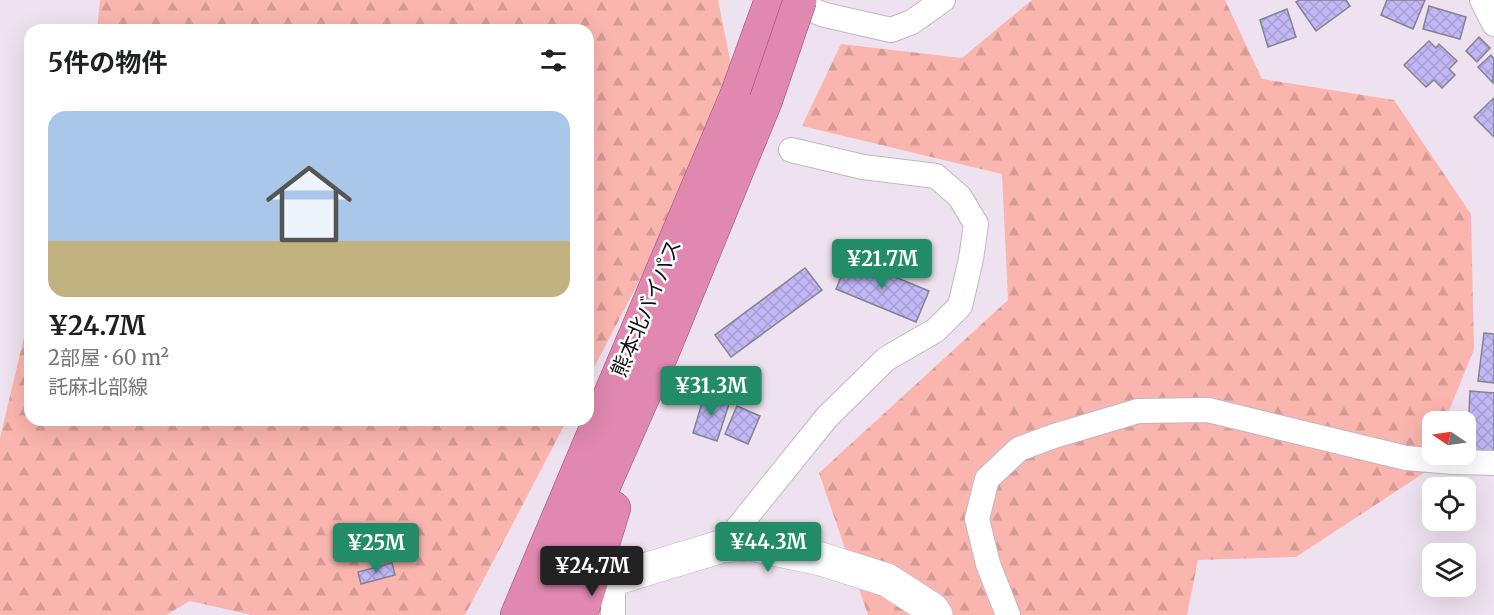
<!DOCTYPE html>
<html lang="ja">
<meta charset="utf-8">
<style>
:root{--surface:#fff;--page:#f2f2f2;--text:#202124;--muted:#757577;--line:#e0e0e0;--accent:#228c69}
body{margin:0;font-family:Merriweather,"Noto Sans JP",serif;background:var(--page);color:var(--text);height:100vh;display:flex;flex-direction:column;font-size:22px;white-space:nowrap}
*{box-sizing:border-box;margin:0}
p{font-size:20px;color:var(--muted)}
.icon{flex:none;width:33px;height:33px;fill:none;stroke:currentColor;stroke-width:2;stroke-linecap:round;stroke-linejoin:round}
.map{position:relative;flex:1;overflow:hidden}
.side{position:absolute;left:24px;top:24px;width:570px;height:402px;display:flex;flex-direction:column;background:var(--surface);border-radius:18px;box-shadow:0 6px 24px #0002}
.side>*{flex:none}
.needle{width:39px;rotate:283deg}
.tools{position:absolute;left:1422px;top:411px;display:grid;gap:12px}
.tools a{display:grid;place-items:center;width:54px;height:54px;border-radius:12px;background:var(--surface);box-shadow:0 6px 24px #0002;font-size:30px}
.price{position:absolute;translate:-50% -51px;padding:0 14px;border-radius:6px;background:var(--accent);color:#fff;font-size:20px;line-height:39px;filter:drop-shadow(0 2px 3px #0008)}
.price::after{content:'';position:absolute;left:50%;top:36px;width:18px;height:14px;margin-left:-9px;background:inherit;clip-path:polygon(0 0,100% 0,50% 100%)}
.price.selected{background:#222;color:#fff}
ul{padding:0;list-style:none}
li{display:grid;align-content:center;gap:12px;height:318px;padding:0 24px}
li+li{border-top:2px solid var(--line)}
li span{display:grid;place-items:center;height:186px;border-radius:18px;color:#555}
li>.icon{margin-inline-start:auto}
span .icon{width:108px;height:108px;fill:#fffc;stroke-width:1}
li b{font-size:26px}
h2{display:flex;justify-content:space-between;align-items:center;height:72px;padding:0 24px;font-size:26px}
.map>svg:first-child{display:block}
.forest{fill:url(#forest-firs)}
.building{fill:url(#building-cross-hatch);stroke:#848291;stroke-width:1.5}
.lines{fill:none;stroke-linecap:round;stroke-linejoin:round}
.minor-casing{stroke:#c2b6c3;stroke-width:26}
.secondary-casing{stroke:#c2b6c3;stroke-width:34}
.trunk-casing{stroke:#944b6c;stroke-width:34}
.minor{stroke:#fff;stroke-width:24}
.secondary{stroke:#fff;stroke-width:33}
.trunk{stroke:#e088b0;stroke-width:33}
.trunk-bridge-casing{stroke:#944b6c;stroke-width:34;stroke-linecap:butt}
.trunk-bridge{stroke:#e088b0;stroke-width:33}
.labels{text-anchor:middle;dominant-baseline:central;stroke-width:5;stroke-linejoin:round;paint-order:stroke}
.street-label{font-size:21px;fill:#141014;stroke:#fff}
</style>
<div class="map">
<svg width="1494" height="615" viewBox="0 0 1494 615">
<defs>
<pattern id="forest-firs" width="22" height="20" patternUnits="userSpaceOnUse" patternTransform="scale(1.5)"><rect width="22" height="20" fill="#fab5ae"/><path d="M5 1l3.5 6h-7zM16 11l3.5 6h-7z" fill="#d59b95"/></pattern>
<pattern id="building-cross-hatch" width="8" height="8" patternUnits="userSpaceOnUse" patternTransform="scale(1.5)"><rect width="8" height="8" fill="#c2b8f7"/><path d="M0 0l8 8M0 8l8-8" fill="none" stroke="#a69dd3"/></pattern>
</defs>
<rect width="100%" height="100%" fill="#efe2f0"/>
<path class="forest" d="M100 0H718L737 94 588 379V30H97Z
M1032 0H1225L1262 79 1394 100 1471 214 1474 349 1445 421 1432 422V453L1424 473 1296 557 1198 560 1187 615H868L819 473 1008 300 1002 174 802 126 841 44 962 58Z
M30 312V420H567L465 615H251L190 601 166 615H0V438Z"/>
<path class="building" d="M1299 0H1346L1350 6 1316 31 1296 2Z
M1387 0H1425L1413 29 1381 15Z
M1429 6 1466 17 1460 39 1423 29Z
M1287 9 1296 37 1268 47 1260 20Z
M1479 37 1490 48 1477 62 1466 51Z
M1429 41 1436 48 1439 44 1457 61 1449 69 1455 75 1442 88 1434 80 1426 87 1404 65Z
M1491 55 1494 59 1493 83 1478 67Z
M1494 98V137L1474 117Z
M849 258 929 291 916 322 836 289Z
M805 268 822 290 731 357 715 335Z
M1484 333 1494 334V383L1478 381Z
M1470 391 1494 393V453L1466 451V422H1451V413L1469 414Z
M705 393 730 401 717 441 693 433Z
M737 406 760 416 748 444 725 434Z
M392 563 395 575 361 584 358 572Z"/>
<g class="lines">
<g class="minor-casing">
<path id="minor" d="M786 0 825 15 891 30 912 22 943 0
M1482 0 1494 24
M723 546 827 417 886 359 936 330 960 306 971 259 976 224 960 197 936 176 863 167 791 150
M613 578V615
M1008 615 988 564 977 519 987 479 1019 449 1054 436 1138 411 1208 410 1406 458 1453 462 1494 463"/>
</g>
<g class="secondary-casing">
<path id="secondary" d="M604 582 723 546 750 544 821 559 887 580 932 609 936 615"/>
</g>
<g class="trunk-casing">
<path id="trunk" d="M517 615 737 94 771 0
M547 615 662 354 766 100
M581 615 614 508"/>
</g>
<use href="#minor" class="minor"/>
<use href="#secondary" class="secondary"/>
<use href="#trunk" class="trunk"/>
<g class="trunk-bridge-casing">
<path id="trunk-bridge" d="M766 100 800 0"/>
</g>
<use href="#trunk-bridge" class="trunk-bridge"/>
</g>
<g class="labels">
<g class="street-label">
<text transform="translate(646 308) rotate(-67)">熊本北バイパス</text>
</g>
</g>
</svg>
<div class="tools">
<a><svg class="needle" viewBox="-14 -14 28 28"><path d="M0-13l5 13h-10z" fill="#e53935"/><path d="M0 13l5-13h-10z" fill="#757577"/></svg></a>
<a><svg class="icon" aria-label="locate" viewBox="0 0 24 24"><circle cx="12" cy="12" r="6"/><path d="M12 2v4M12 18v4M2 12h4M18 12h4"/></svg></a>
<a><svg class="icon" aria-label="layers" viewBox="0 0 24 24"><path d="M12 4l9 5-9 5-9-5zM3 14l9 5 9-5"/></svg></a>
</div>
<b class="price" style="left:882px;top:290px">¥21.7M</b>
<b class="price" style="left:711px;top:417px">¥31.3M</b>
<b class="price" style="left:768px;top:573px">¥44.3M</b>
<b class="price" style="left:376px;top:574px">¥25M</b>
<b class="price selected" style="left:592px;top:597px">¥24.7M</b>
<section class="side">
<h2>5件の物件<svg class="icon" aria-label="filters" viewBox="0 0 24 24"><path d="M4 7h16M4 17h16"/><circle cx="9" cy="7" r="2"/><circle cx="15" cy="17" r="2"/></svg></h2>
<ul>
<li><span style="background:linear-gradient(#a9c7e8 70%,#c2b280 0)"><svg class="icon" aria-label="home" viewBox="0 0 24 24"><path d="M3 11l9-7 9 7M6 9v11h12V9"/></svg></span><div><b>¥24.7M</b><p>2部屋 · 60 m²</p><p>託麻北部線</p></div></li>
</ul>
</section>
</div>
